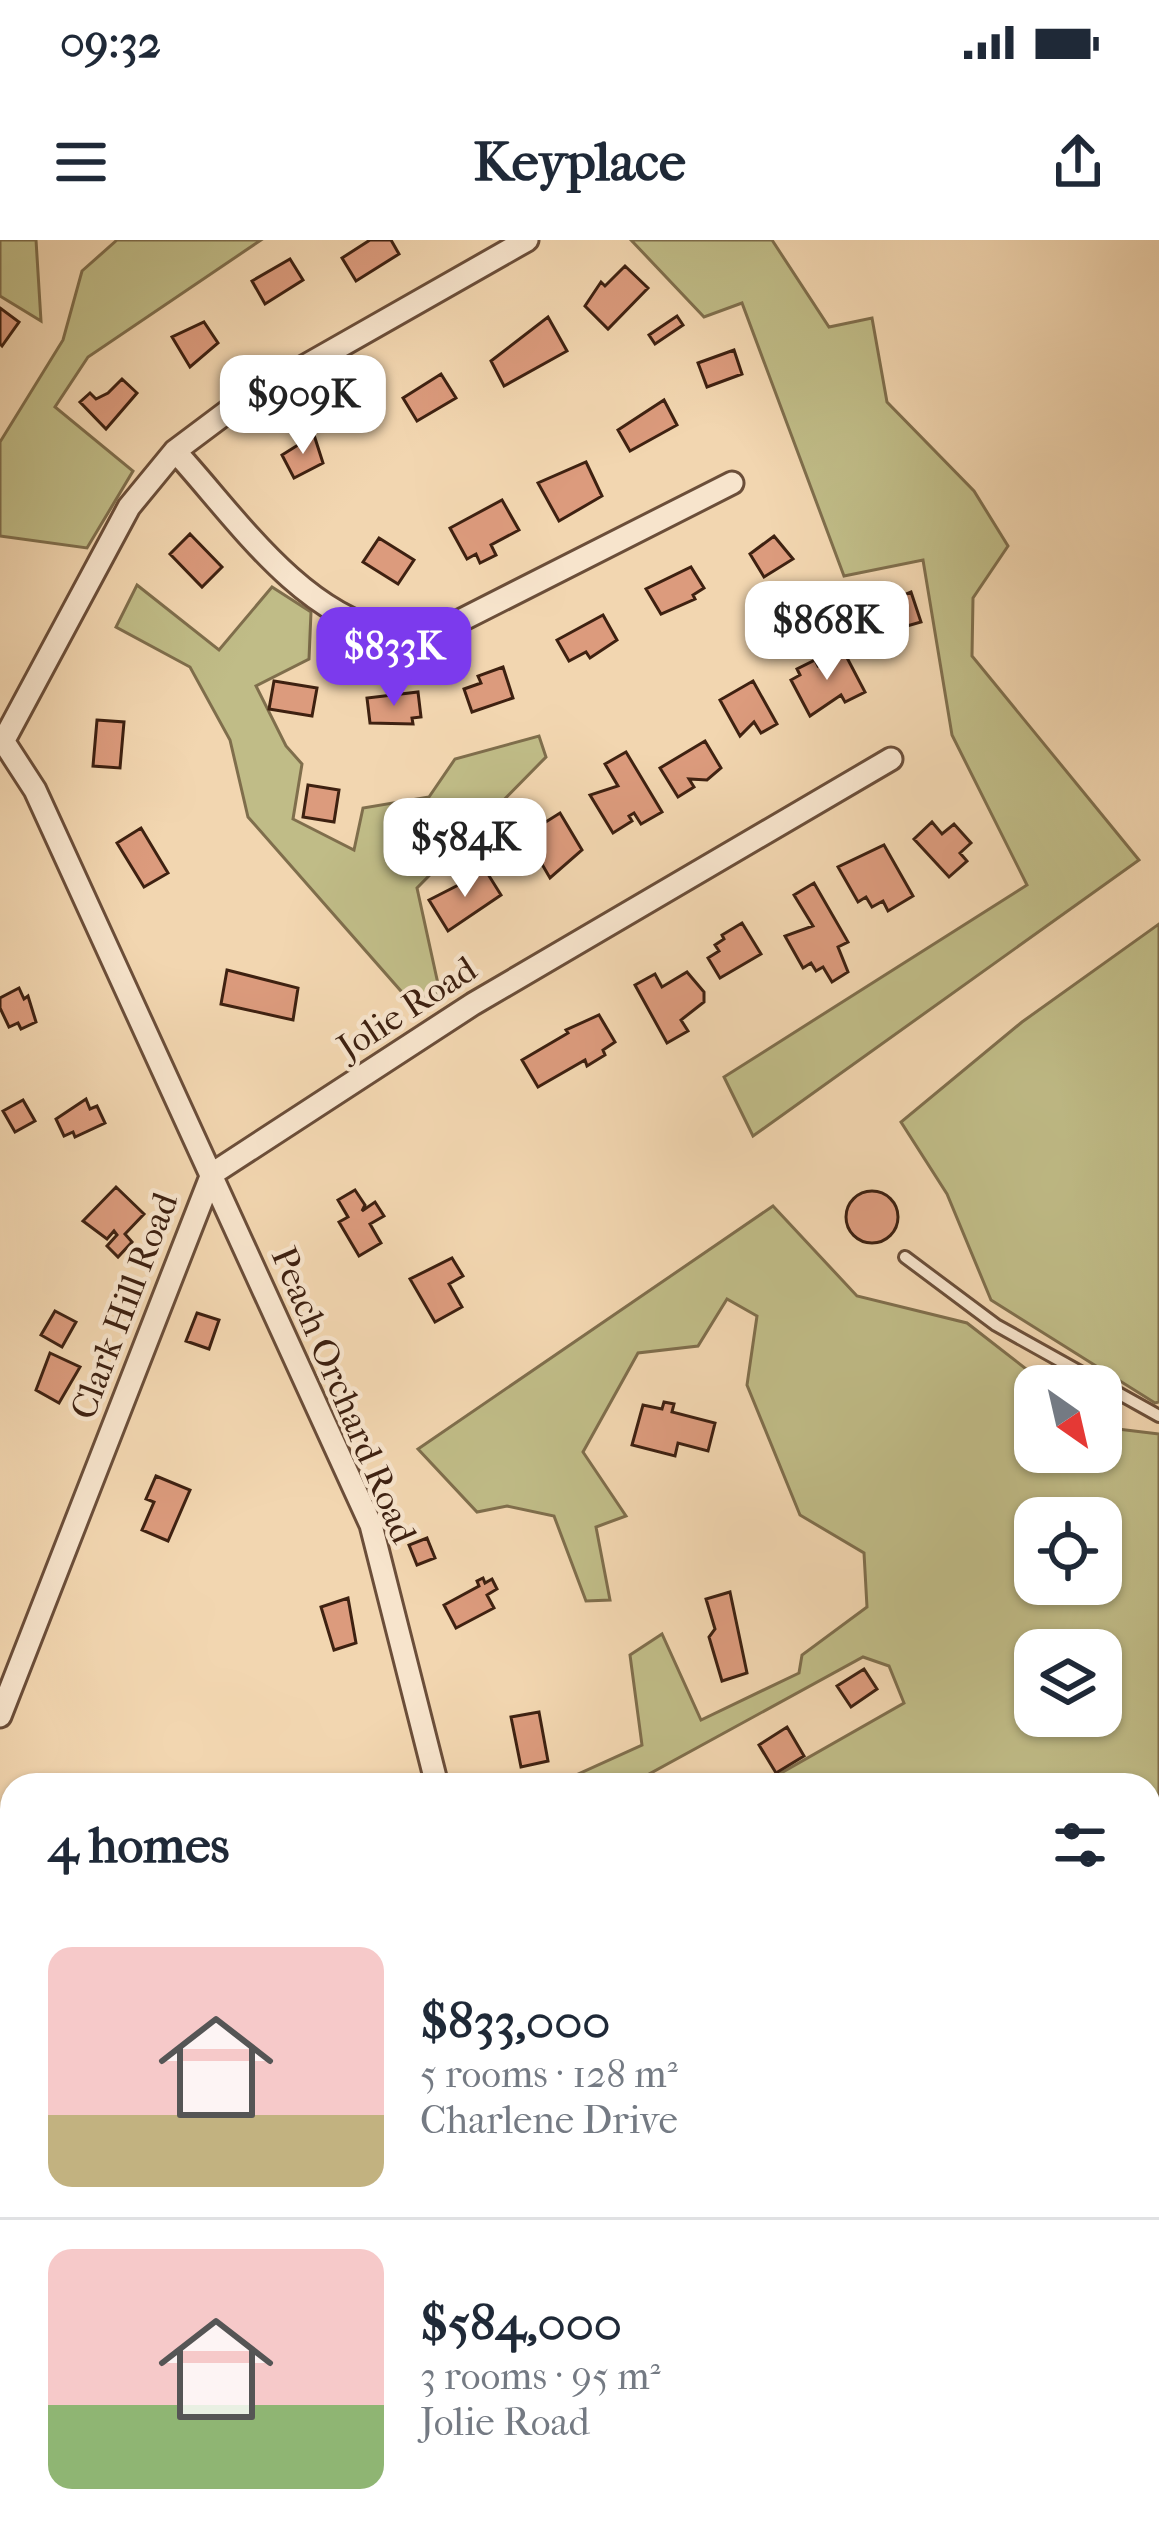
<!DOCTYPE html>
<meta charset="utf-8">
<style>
:root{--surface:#fff;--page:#f6f6f7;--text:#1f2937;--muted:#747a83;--line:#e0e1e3;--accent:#7c3aed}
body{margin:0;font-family:"IM FELL French Canon",serif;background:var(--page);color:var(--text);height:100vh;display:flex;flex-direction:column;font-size:45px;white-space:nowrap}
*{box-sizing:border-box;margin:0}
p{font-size:39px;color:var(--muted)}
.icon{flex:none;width:66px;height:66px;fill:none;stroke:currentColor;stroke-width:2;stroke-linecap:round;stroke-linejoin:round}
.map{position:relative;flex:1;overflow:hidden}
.panel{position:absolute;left:0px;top:1533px;width:1161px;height:771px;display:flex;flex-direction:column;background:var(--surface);border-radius:36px 36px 0 0;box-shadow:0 3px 9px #0004}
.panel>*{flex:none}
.needle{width:78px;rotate:146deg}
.fabs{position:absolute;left:1014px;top:1125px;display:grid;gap:24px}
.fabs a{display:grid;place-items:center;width:108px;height:108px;border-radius:24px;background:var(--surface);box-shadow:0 3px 9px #0004;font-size:60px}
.price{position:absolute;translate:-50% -102px;padding:0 27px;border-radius:24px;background:#fff;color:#222;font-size:39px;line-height:78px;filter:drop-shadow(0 3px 6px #0008)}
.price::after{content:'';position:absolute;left:50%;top:72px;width:36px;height:27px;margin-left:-18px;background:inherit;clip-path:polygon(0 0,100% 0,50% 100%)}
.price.on{background:var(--accent);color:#fff}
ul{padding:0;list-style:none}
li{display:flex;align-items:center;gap:36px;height:300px;padding:0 48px}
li+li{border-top:3px solid var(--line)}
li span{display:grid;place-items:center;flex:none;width:336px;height:240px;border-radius:24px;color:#555}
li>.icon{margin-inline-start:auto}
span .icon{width:144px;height:144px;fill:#fffc;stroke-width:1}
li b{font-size:51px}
h2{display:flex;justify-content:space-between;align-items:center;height:144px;padding:0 48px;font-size:51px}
.status{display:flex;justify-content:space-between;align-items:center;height:84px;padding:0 60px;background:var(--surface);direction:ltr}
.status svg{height:33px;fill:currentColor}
header{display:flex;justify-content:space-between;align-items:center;height:156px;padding:0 48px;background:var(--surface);font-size:54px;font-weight:700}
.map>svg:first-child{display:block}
.green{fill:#c0bc87;stroke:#7f6e4c;stroke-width:3;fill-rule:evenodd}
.building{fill:#dc9b7d;stroke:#3e2111;stroke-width:3}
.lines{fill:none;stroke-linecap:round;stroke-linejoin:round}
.lane-casing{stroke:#6b4e39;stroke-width:16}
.street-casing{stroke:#6b4e39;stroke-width:27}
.lane{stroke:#f7e4cc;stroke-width:10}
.street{stroke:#f7e4cc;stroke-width:21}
.labels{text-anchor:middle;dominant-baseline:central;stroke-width:9;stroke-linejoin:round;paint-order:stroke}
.street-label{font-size:36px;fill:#3e2111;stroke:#f7e4cc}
</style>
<div class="status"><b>09:32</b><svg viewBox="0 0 49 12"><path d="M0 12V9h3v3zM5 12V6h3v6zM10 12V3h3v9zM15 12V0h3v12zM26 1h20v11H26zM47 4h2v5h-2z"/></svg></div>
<header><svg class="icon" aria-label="menu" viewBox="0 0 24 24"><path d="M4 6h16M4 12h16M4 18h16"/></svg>Keyplace<svg class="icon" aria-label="share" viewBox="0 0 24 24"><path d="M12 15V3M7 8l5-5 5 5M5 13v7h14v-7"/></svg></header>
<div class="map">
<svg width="1159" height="2302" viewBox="0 0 1159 2302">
<rect width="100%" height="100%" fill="#f2d6b0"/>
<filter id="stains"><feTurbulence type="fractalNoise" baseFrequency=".00167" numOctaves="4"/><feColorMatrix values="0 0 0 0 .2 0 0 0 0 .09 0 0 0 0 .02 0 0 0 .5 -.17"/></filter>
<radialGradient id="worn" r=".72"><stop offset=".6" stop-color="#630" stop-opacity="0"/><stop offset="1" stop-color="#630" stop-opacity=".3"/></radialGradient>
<path class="green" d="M0 0H36L41 81 0 56Z
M117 0H261L88 117 55 167 133 231 87 308 0 296V202L63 100 82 31Z
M631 0H772L829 87 872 78 887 162 974 251 1008 306 973 358 972 416 1139 620 753 896 724 837 1027 645 952 495 923 320 844 336 742 63 704 77Z
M137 345 219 410 272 347 311 372 309 419 256 446 286 506 302 524 293 579 354 610 363 568 429 557 455 519 539 496 546 517 417 648 440 753 408 759 248 577 230 500 190 427 116 387Z
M1159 684V1162L1155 1163 991 1060 947 954 901 882 1022 782Z
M773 966 857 1056 967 1083 1048 1146H1035V1212H1101V1187L1159 1194V1663L1149 1656V1545H760L904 1463 889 1426 863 1417 629 1545H554L642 1505 630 1415 662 1394 701 1480 799 1433 802 1415 867 1367 864 1313 800 1275 747 1145 757 1076 727 1059 698 1106 638 1113 583 1212 626 1276 596 1287 610 1360 586 1361 554 1276 507 1266 477 1272 418 1209ZM1035 1278H1101V1344H1035ZM1101 1410V1476H1035V1410Z
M1159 2119V2302H1072L1078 2292H1149V2154Z"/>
<path class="building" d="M370 0H391L399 14 356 41 342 18Z
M290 19 303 40 265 64 252 41Z
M625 26 648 48 608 89 585 66 601 42 605 46Z
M0 68 19 82 2 106 0 104Z
M677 76 683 85 655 104 649 95Z
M548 77 567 111 504 146 491 121Z
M204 82 218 103 190 127 172 97Z
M734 110 742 134 707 147 698 123Z
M441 134 456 158 417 181 403 158Z
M122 139 137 153 106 189 80 162 90 153 96 159 108 153Z
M664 160 677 185 630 211 618 190Z
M314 195 323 223 294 238 282 215Z
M586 222 602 256 559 281 538 243Z
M502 260 519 290 491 305 496 315 480 323 476 314 467 319 450 288Z
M190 294 222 327 202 347 170 314Z
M774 296 793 319 764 337 750 314Z
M379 298 414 320 398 344 363 322Z
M691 327 704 348 693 355 695 359 661 374 646 349Z
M911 352 921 382 886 392 888 399 875 405 862 372Z
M603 375 617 400 590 418 586 412 569 421 557 400Z
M844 412 865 452 845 462 841 455 810 476 791 440 800 435 797 429 815 420 818 426Z
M503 427 513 458 472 472 464 449 481 443 478 436Z
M274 441 317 448 312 476 269 469Z
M753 441 777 484 761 493 754 482 740 496 720 460Z
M418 452 421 477 412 478 413 484 370 483 367 458Z
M97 480 124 482 120 528 93 526Z
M705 501 721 528 707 540 689 539 694 547 678 557 660 528Z
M626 512 662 572 641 584 634 573 629 576 632 581 613 593 590 555 618 546 605 524Z
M308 545 339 550 334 582 303 577Z
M560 573 582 610 550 638 525 595Z
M932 582 942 594 954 584 971 603 960 613 967 621 949 637 914 599Z
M141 588 168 633 144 647 117 603Z
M884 605 913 656 888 671 883 661 872 667 866 657 858 662 838 627Z
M486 631 501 655 448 691 429 660Z
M814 643 848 702 838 707 848 732 832 742 823 727 816 731 811 723 803 728 785 696 813 686 794 655Z
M742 683 761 714 720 738 708 718 719 711 715 705 724 699 722 695Z
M227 730 298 748 293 780 221 764Z
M687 732 704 752V762L681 780 688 791 667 803 635 745 655 734 662 747Z
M19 748 24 759 28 756 36 782 21 789 18 783 9 787 0 768V758Z
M599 775 615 802 603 810 605 815 587 826 585 820 538 847 522 820 568 793 566 790Z
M86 859 90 869 97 866 105 883 75 897 73 892 64 896 56 879Z
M23 860 35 881 15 892 3 871Z
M116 947 144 974 125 994 132 1002 118 1017 107 1006 117 995 114 991 107 999 83 981Z
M355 950 365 965 362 971 375 962 384 976 370 984 381 1003 359 1016 339 982 348 977 338 960Z
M846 977a26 26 0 1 1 52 0a26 26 0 1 1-52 0Z
M452 1018 463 1036 449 1044 462 1067 435 1082 410 1039Z
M55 1071 76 1082 62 1107 41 1095Z
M197 1073 219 1080 209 1109 186 1101Z
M50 1113 80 1127 59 1163 36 1150Z
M664 1162 674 1164 672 1172 715 1183 708 1211 678 1203 675 1216 632 1205 643 1165 662 1169Z
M156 1236 190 1250 168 1301 142 1290 154 1262 146 1259Z
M427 1298 435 1318 417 1325 409 1305Z
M483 1338 485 1343 492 1339 497 1349 487 1355 494 1368 456 1388 444 1365 479 1346 477 1341Z
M730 1352 747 1433 722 1441 709 1397 715 1389 706 1359Z
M348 1358 356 1403 334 1410 321 1367Z
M864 1429 877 1449 851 1467 837 1446Z
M539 1472 548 1521 521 1527 511 1477Z
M787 1487 804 1516 776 1533 759 1505Z"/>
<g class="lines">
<g class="lane-casing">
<path id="lane" d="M905 1017 996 1085 1159 1176"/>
</g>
<g class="street-casing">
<path id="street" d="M175 211C233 274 297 371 386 392 400 396 418 394 432 395L732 243
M0 496 35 550 371 1285 437 1545
M5 498 129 267 175 211 235 166 527 0
M212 934 473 764 891 519
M0 1476 212 934
M841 2302 854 2292"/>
</g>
<use href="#lane" class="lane"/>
<use href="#street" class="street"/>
</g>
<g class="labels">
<g class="street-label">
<text transform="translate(407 768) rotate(-33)">Jolie Road</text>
<text transform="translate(124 1066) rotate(-69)">Clark Hill Road</text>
<text transform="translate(344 1155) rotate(67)">Peach Orchard Road</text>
</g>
</g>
<rect width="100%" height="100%" filter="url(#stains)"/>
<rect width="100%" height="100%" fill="url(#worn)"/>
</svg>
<div class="fabs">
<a><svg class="needle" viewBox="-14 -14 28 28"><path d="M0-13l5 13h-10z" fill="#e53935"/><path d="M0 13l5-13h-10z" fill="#747a83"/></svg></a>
<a><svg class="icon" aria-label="locate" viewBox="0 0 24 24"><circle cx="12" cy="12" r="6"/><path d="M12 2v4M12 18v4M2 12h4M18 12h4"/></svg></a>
<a><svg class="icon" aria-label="layers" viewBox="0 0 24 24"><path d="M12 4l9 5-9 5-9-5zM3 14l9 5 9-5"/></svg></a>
</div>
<b class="price" style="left:303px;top:217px">$909K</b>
<b class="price" style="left:827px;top:443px">$868K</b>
<b class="price on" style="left:394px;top:469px">$833K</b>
<b class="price" style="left:465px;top:660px">$584K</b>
<section class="panel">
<h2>4 homes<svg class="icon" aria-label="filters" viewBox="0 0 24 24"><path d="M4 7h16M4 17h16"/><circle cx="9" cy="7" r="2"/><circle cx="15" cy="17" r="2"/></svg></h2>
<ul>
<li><span style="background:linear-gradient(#f6c9c9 70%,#c2b280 0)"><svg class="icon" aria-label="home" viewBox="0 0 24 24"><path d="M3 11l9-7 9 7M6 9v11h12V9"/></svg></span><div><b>$833,000</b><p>5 rooms · 128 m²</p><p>Charlene Drive</p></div></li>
<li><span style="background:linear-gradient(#f6c9c9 65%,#8fb573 0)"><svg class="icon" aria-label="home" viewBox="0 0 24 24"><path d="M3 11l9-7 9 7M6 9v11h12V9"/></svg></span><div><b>$584,000</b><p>3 rooms · 95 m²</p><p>Jolie Road</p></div></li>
</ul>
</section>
</div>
